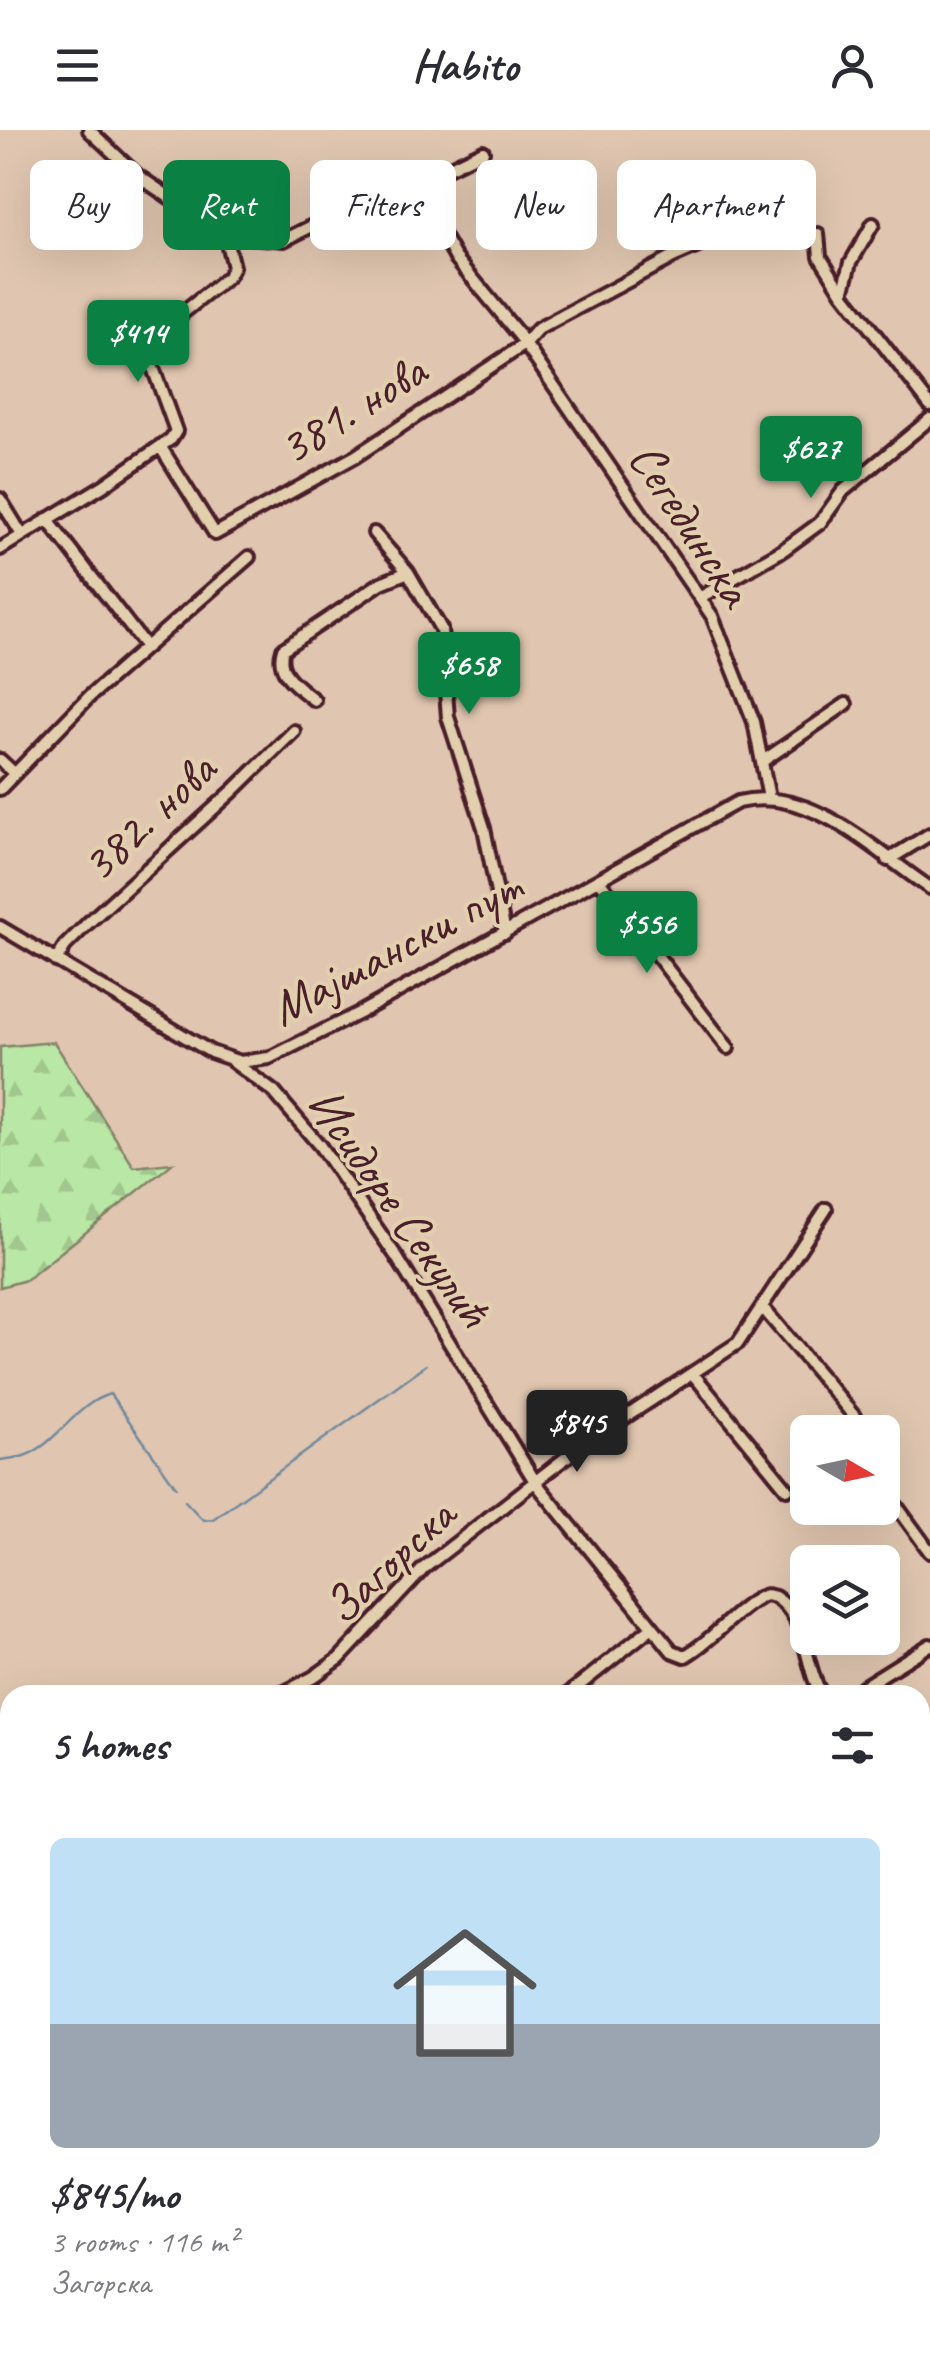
<!DOCTYPE html>
<meta charset="utf-8">
<style>
:root{--surface:#fff;--page:#f2f2f3;--text:#2b2b33;--muted:#7c7c81;--line:#e1e1e2;--accent:#0b8043}
body{margin:0;font-family:Caveat,sans-serif;background:var(--page);color:var(--text);height:100vh;display:flex;flex-direction:column;font-size:38px;white-space:nowrap}
*{box-sizing:border-box;margin:0}
p{font-size:32px;color:var(--muted)}
.icon{flex:none;width:55px;height:55px;fill:none;stroke:currentColor;stroke-width:2;stroke-linecap:round;stroke-linejoin:round}
.map{position:relative;flex:1;overflow:hidden}
.panel{position:absolute;left:0px;top:1555px;width:930px;height:672px;display:flex;flex-direction:column;background:var(--surface);border-radius:30px 30px 0 0;box-shadow:0 10px 40px #0002}
.panel>*{flex:none}
.banner{position:absolute;left:30px;top:30px;width:870px;height:90px;display:flex;gap:20px}
.needle{width:65px;rotate:99deg}
.controls{position:absolute;left:790px;top:1285px;display:grid;gap:20px}
.controls a{display:grid;place-items:center;width:110px;height:110px;border-radius:15px;background:var(--surface);box-shadow:0 10px 40px #0002;font-size:50px}
.price{position:absolute;translate:-50% -85px;padding:0 22px;border-radius:10px;background:var(--accent);color:#fff;font-size:32px;line-height:65px;filter:drop-shadow(0 2px 5px #0008)}
.price::after{content:'';position:absolute;left:50%;top:60px;width:30px;height:22px;margin-left:-15px;background:inherit;clip-path:polygon(0 0,100% 0,50% 100%)}
.price.selected{background:#222;color:#fff}
ul{padding:0;list-style:none}
li{display:grid;align-content:center;gap:20px;height:530px;padding:0 50px}
li+li{border-top:2px solid var(--line)}
li span{display:grid;place-items:center;height:310px;border-radius:15px;color:#555}
li>.icon{margin-inline-start:auto}
span .icon{width:180px;height:180px;fill:#fffc;stroke-width:1}
li b{font-size:42px}
h2{display:flex;justify-content:space-between;align-items:center;height:120px;padding:0 50px;font-size:42px}
.chip{padding:0 35px;border-radius:15px;background:var(--surface);box-shadow:0 10px 40px #0002;font-size:35px;line-height:90px}
.chip.selected{background:var(--accent);color:#fff}
header{display:flex;justify-content:space-between;align-items:center;height:130px;padding:0 50px;background:var(--surface);font-size:45px;font-weight:700}
.map>svg:first-child{display:block}
.forest{fill:url(#forest-firs);stroke:#828368;stroke-width:2.5}
.lines{fill:none;stroke-linecap:round;stroke-linejoin:round}
.stream{stroke:#70899e;stroke-width:2.5}
.minor-casing{stroke:#4a1f2b;stroke-width:18}
.minor{stroke:#e2cfad;stroke-width:10}
.labels{text-anchor:middle;dominant-baseline:central;stroke-width:8;stroke-linejoin:round;paint-order:stroke}
.street-label{font-size:50px;fill:#4a1f2b;stroke:#e2cfad}
</style>
<header><svg class="icon" aria-label="menu" viewBox="0 0 24 24"><path d="M4 6h16M4 12h16M4 18h16"/></svg>Habito<svg class="icon" aria-label="person" viewBox="0 0 24 24"><circle cx="12" cy="8" r="4"/><path d="M4 21q1-7 8-7t8 7"/></svg></header>
<div class="map">
<svg width="930" height="2226" viewBox="0 0 930 2226">
<defs>
<pattern id="forest-firs" width="22" height="20" patternUnits="userSpaceOnUse" patternTransform="scale(2.5)"><rect width="22" height="20" fill="#b9e7a5"/><path d="M5 1l3.5 6h-7zM16 11l3.5 6h-7z" fill="#a1c68e"/></pattern>
</defs>
<rect width="100%" height="100%" fill="#e0c6b0"/>
<filter id="ink" filterUnits="userSpaceOnUse"><feTurbulence type="fractalNoise" baseFrequency=".01" numOctaves="2"/><feDisplacementMap in="SourceGraphic" scale="20" xChannelSelector="R" yChannelSelector="G"/><feConvolveMatrix kernelMatrix="1 2 1 2 8 2 1 2 1" color-interpolation-filters="sRGB"/></filter>
<g filter="url(#ink)">
<path class="forest" d="M54 912 134 1037 173 1033 26 1150 0 1157V917Z"/>
<g class="lines">
<path class="stream" d="M0 1330C8 1329 17 1328 24 1326 58 1314 75 1274 110 1264L176 1357
M185 1371 203 1390 213 1389 426 1235"/>
<g class="minor-casing">
<path id="minor" d="M89 0 138 46 225 105 284 110 310 97 364 79 483 21
M414 54 455 127 519 205 712 486 754 592 769 668
M818 104 820 126 843 163 930 275
M843 163 851 132 873 94
M160 316 215 404 356 326 525 214 538 199 671 128 771 84
M0 369 22 405
M47 389 146 517
M374 403 408 442 441 499 448 587 484 698 505 803
M0 419 103 356 171 309 176 301 148 224 150 209 228 147 233 137 225 105
M701 467 783 420 820 393 843 361 930 289
M314 570C297 556 275 543 283 519L381 453 408 442
M0 630 14 643
M763 631 846 574
M0 659 90 566 249 427
M888 730 930 704
M599 750 728 918
M0 797 211 922 240 932 269 928 361 882 738 672C811 655 873 720 930 758
M56 831 65 816 88 793 234 660 294 601
M232 931 274 962 320 1016 396 1126 536 1353 672 1521 685 1526C714 1510 733 1482 759 1468 766 1464 767 1465 775 1467 809 1488 803 1535 822 1565
M763 1178 854 1286
M693 1244 787 1359
M882 1356 930 1422
M279 1565 312 1548 339 1529 424 1438 577 1319 738 1213 826 1079
M567 1565 651 1498
M850 1565 930 1515
M920 1714 930 1726
M0 1851 10 1845
M920 1882 930 1876
M0 2023 10 2018
M214 2226 239 2218"/>
</g>
<use href="#minor" class="minor"/>
</g>
</g>
<g class="labels">
<g class="street-label">
<text transform="translate(352 279) rotate(-32)">381. нова</text>
<text transform="translate(691 394) rotate(57)">Сегединска</text>
<text transform="translate(148 687) rotate(-43)">382. нова</text>
<text transform="translate(396 817) rotate(-28)">Мајшански пут</text>
<text transform="translate(399 1077) rotate(55)">Исидоре Секулић</text>
<text transform="translate(389 1431) rotate(-43)">Загорска</text>
</g>
</g>
</svg>
<div class="controls">
<a><svg class="needle" viewBox="-14 -14 28 28"><path d="M0-13l5 13h-10z" fill="#e53935"/><path d="M0 13l5-13h-10z" fill="#7c7c81"/></svg></a>
<a><svg class="icon" aria-label="layers" viewBox="0 0 24 24"><path d="M12 4l9 5-9 5-9-5zM3 14l9 5 9-5"/></svg></a>
</div>
<b class="price" style="left:138px;top:255px">$414</b>
<b class="price" style="left:811px;top:371px">$627</b>
<b class="price" style="left:469px;top:587px">$658</b>
<b class="price" style="left:647px;top:846px">$556</b>
<b class="price selected" style="left:577px;top:1345px">$845</b>
<div class="banner">
<a class="chip">Buy</a>
<a class="chip selected">Rent</a>
<a class="chip">Filters</a>
<a class="chip">New</a>
<a class="chip">Apartment</a>
</div>
<section class="panel">
<h2>5 homes<svg class="icon" aria-label="filters" viewBox="0 0 24 24"><path d="M4 7h16M4 17h16"/><circle cx="9" cy="7" r="2"/><circle cx="15" cy="17" r="2"/></svg></h2>
<ul>
<li><span style="background:linear-gradient(#bfe0f5 60%,#9aa5b1 0)"><svg class="icon" aria-label="home" viewBox="0 0 24 24"><path d="M3 11l9-7 9 7M6 9v11h12V9"/></svg></span><div><b>$845/mo</b><p>3 rooms · 116 m²</p><p>Загорска</p></div></li>
</ul>
</section>
</div>
